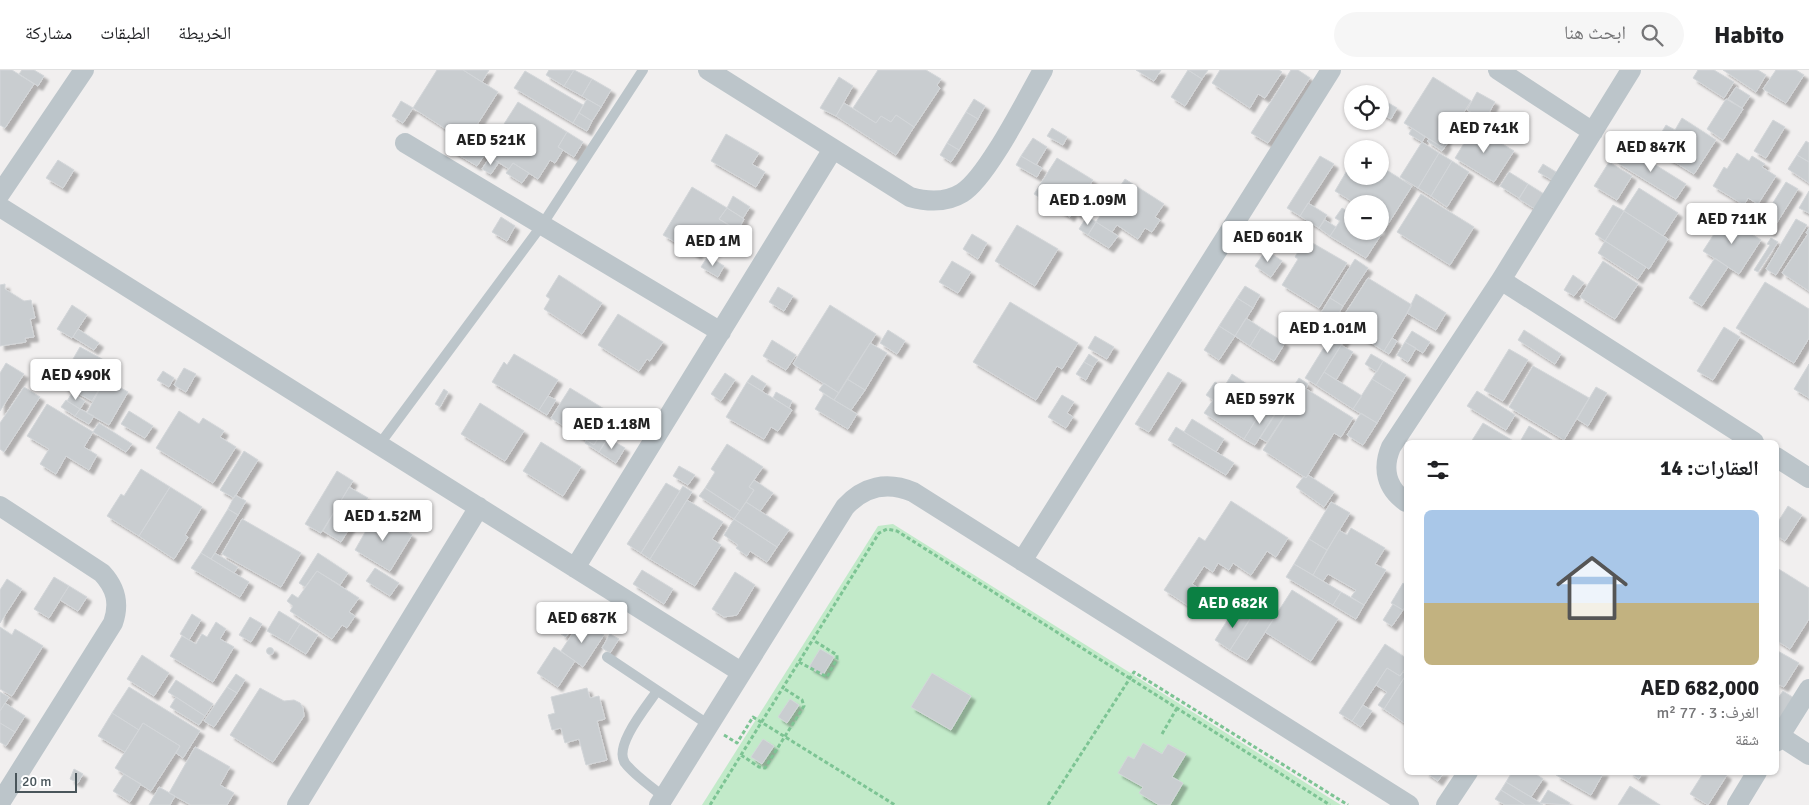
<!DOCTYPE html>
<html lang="ar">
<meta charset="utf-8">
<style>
:root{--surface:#fff;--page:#f6f6f6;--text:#202124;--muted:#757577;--line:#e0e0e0;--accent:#0b8043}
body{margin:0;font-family:Signika,"Noto Naskh Arabic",sans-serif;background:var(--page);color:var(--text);direction:rtl;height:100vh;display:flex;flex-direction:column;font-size:19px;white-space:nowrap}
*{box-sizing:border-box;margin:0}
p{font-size:16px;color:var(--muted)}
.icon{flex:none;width:28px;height:28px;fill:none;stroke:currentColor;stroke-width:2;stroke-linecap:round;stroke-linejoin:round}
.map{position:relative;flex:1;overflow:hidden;direction:ltr}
.sheet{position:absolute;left:1404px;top:370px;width:375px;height:335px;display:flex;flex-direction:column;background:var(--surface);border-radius:8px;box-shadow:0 1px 4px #0004;direction:rtl}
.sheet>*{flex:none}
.controls{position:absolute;left:1344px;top:15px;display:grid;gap:10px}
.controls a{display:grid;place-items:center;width:45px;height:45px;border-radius:50%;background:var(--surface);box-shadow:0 1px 4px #0004;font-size:25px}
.scale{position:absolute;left:15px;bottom:12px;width:62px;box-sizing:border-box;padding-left:5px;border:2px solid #49555a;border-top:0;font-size:14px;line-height:18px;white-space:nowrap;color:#49555a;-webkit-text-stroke:4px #fff;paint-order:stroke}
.price{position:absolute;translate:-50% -42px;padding:0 11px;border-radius:5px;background:#fff;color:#222;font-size:16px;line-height:32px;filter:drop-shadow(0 1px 2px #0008)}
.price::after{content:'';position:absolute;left:50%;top:30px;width:15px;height:11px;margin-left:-8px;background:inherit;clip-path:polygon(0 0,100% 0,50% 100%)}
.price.on{background:var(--accent);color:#fff}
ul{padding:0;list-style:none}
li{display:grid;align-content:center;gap:10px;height:265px;padding:0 20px}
li span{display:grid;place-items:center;height:155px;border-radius:8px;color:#555}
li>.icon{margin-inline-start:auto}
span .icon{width:90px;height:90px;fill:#fffc;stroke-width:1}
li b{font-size:21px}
h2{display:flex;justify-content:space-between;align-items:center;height:60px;padding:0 20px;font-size:21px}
header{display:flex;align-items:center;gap:30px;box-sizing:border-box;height:70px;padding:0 25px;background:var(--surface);border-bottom:1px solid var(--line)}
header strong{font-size:24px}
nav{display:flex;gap:28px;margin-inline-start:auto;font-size:18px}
.search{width:350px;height:45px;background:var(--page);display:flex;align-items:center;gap:12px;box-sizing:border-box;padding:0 18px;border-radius:28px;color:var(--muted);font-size:19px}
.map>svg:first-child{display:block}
.green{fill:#c2eac9}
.building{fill:#c9cdd0;stroke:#d3d6d9;filter:url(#shadow)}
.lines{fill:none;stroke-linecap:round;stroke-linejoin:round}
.path{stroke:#7dc494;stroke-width:3;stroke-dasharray:4 2.5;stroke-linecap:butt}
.lane{stroke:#bcc5ca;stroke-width:10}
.street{stroke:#bcc5ca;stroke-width:20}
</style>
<header>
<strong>Habito</strong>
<div class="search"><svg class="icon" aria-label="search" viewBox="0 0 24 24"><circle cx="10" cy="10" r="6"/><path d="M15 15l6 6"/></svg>ابحث هنا</div>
<nav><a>الخريطة</a><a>الطبقات</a><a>مشاركة</a></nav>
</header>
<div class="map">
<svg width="1809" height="735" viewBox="0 0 1809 735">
<defs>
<filter id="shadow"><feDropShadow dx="4.5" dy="4.5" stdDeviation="1" flood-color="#0004"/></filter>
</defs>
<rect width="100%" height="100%" fill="#f1efef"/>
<path class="green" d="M893 454 1341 735H702L878 456Z"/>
<path class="building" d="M0 0H12L34 14 5 58 0 55Z
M22 0H34L44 6 38 16 19 4Z
M437 0H463L498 22 466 72 413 38Z
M463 0H489L482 12Z
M549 0H574L564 16 546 5Z
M574 0 592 9 582 26 564 16Z
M878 0H926L941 9 937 15 940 18 914 57 896 45 891 52 881 46 876 53 853 38Z
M1136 0H1161L1154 11Z
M1188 0 1202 9 1185 36 1171 27Z
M1188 0H1208L1202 9Z
M1220 0H1279L1282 2 1265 28 1258 24 1250 38 1212 13Z
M1291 0H1298L1310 8 1268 73 1251 63Z
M1698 0H1714L1734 12 1724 28 1693 8Z
M1723 0H1758L1766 5 1756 22Z
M1776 0H1796L1804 5 1786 33 1763 19Z
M525 1 583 35 573 53 514 18Z
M839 7 853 16 836 46 820 38Z
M1433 7 1471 31 1442 77 1404 53Z
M592 9 611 20 601 37 582 26Z
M1736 17 1750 26 1742 38 1728 29Z
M1477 22 1495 32 1485 50 1467 40Z
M1380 28 1397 38 1391 49 1380 43Z
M587 29 601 37 592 51 579 43Z
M974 29 985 36 978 49 966 42Z
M1726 29 1743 39 1723 70 1707 59Z
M401 31 413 38 403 53 392 46Z
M518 32 567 62 558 77 563 80 555 93 550 90 538 109 513 93 509 99 485 84Z
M844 33 876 53 881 46 891 52 896 45 914 57 896 85 836 46Z
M966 42 978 49 959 80 947 73Z
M579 43 592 51 587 61 573 53Z
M1682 48 1716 70 1694 104 1655 80 1663 67 1660 65 1666 55 1675 60Z
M1773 50 1785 57 1766 88 1754 81Z
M1474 57 1514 81 1494 112 1455 88Z
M1052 58 1067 67 1063 75 1047 66Z
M1412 58 1425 67 1422 72 1409 64Z
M567 62 583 72 574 87 558 77Z
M726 64 759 83 752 94 765 102 756 117 711 91Z
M458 67 470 74 462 87 450 79Z
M1033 68 1047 77 1036 95 1021 86Z
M1429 69 1442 77 1445 73 1447 74 1442 81 1427 71Z
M1806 71 1809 73V92L1797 85Z
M1422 72 1439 83 1418 118 1400 107Z
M947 73 959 80 951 92 940 85Z
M470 74 485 84 477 96 462 87Z
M1625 76 1686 114 1676 129 1616 92Z
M1439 83 1452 91 1431 126 1418 118Z
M1737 83 1749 91 1752 86 1765 94 1762 97 1776 106 1758 134 1748 128 1744 135 1713 116 1724 97 1727 99Z
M1797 85 1809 92V113L1788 99Z
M1021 86 1042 98 1037 107 1016 95Z
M1320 86 1334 94 1300 146 1287 138Z
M490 87 499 92 491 104 482 99Z
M1057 88 1093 110 1079 132 1084 135 1078 144 1073 141 1070 147 1034 124Z
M58 90 74 100 63 118 46 108Z
M1452 91 1469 102 1447 137 1431 126Z
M1352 92V106H1380V96L1412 116 1388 154 1380 149V134H1356L1335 121Z
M1609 92 1632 106 1617 130 1594 116Z
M513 93 529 103 522 113 506 103Z
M1543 94 1556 102 1552 110 1538 102Z
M1509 102 1528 114 1519 128 1500 116Z
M1125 109 1164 134 1155 147 1160 150 1152 162 1145 158 1138 169 1117 155 1112 162 1096 152Z
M1786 112 1798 119 1771 162 1759 155Z
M1528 114 1544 124 1535 139 1519 129Z
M692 117 727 138 719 149 731 157 716 182 704 175 697 185 663 165Z
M1639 118 1678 143 1663 166 1624 141Z
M1809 121V143L1799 138Z
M1421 124 1474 157 1450 195 1397 162Z
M733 126 750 137 743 148 727 138Z
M1353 132 1356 134H1352V161H1380V149L1388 154 1366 188 1330 166 1340 151 1335 148 1342 138 1347 141Z
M1308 133 1327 145 1319 158 1300 146Z
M1613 135 1624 141 1605 171 1595 164Z
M727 138 744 149 738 160 719 149Z
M1624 141 1668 169 1649 199 1605 171Z
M1087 146 1096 152 1088 165 1079 159Z
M501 147 515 156 507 171 492 162Z
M1725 147 1761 170 1739 204 1703 181Z
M1796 149 1807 155 1776 205 1766 199Z
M1325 150 1336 157 1330 166 1319 158Z
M1096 152 1118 166 1109 178 1088 165Z
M1017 155 1058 179 1035 216 995 191Z
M1809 158V221L1782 203 1808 164 1806 163Z
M972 164 987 173 978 189 963 179Z
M1771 168 1778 172 1758 202 1754 200 1770 175 1767 174Z
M1309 171 1347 193 1319 238 1282 215 1298 189 1295 187 1300 178 1303 180Z
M1605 171 1646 197 1638 209 1598 183Z
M1266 180 1282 191 1271 207 1255 196Z
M708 186 724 196 718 207 701 197Z
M1715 188 1728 197 1702 236 1689 228Z
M1355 189 1368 198 1343 236 1330 228Z
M952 191 971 202 958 223 939 212Z
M1603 191 1638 214 1615 249 1580 227Z
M559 205 602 233 582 264 544 239 550 229 546 226Z
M1573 205 1584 213 1574 226 1564 220Z
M1368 208 1412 235 1384 281 1339 253Z
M1765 212 1809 239V268L1794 293 1736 258Z
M5 214V219L24 231 31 230 35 248 30 249 34 267 25 268 26 272 0 276V215Z
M1245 216 1260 225 1253 238 1237 228Z
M778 217 793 226 784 241 769 232Z
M1416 224 1446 243 1436 260 1407 243Z
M1237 228 1253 238 1235 266 1219 256Z
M1330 228 1343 236 1332 255 1319 246Z
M1010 232 1078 273 1062 299 1057 296 1036 330 973 292Z
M72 235 87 245 72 268 57 259Z
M830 235 876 264 839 323 793 294Z
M618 244 663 272 650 291 647 289 639 301 598 275Z
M1246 248 1261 258 1250 276 1235 266Z
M1339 253 1351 260 1316 315 1305 308Z
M1219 256 1235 266 1219 290 1204 280Z
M1724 257 1740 267 1713 310 1697 301Z
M1261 258 1285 273 1274 291 1250 276Z
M78 259 99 273 94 280 73 267Z
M888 260 905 271 897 284 880 273Z
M1524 260 1561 284 1555 294 1518 270Z
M1412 261 1430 272 1423 283 1405 272Z
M1095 266 1114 277 1107 289 1088 278Z
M1392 268 1397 271 1389 284 1384 281Z
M772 270 796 285 786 300 763 286Z
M1405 272 1416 278 1408 292 1397 285Z
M870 273 887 283 865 320 847 309Z
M1341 275 1353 282 1336 310 1324 302Z
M80 277 113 295 92 331 59 313Z
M1509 279 1528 290 1503 331 1484 320Z
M514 284 558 310 539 340 492 312 504 292 507 295Z
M1089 284 1098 290 1093 297 1084 292Z
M1371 284 1383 291 1377 302 1365 294Z
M1383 291 1406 305 1395 323 1372 309Z
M1084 292 1093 297 1086 310 1076 304Z
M6 293 24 304 0 341V303Z
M1809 294V328L1794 319Z
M1533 296 1589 328 1564 370 1509 337Z
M184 298 196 304 186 322 174 315Z
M163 301 174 308 169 317 157 310Z
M1168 302 1182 310 1149 362 1135 354Z
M1324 302 1362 326 1353 339 1316 315Z
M725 303 735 310 721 331 711 324Z
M1232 304 1269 329 1244 369 1204 343 1213 330 1206 325 1215 312 1224 317Z
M752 305 766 314 762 321 747 312Z
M1299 308 1308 314 1306 319 1303 317 1267 372 1260 368Z
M105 309 128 322 109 355 87 343Z
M847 309 865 320 851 340 834 330Z
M1372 309 1395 323 1377 353 1353 339Z
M747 312 792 340 778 361 771 357 764 369 726 347Z
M824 313 839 323 834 330 819 320Z
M24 317 40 327 4 382 0 379V353Z
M1303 317 1353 348 1341 367 1334 363 1306 408 1263 380Z
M1596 317 1607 323 1588 356 1577 349Z
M570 318 609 342 602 353 607 356 594 375 551 348Z
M444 319 448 322 440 337 435 334Z
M1477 321 1515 345 1506 360 1467 336Z
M776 322 792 331 789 338 773 328Z
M72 323 85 331 80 339 67 331Z
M824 324 857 344 848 359 815 339Z
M1062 325 1074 332 1067 343 1073 347 1066 358 1048 347Z
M548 326 556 330 547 345 539 340Z
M66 330 80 339 75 346 61 337Z
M480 333 524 361 505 391 461 364Z
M47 334 93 362 84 377 97 385 89 400 66 386 56 404 40 394 49 379 27 366Z
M1265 335 1276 342 1255 375 1244 369Z
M80 339 94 346 89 354 75 346Z
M129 341 153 356 145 368 121 354Z
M179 341 199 354 203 348 224 361 220 367 236 377 213 413 156 378Z
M1361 343 1377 353 1363 375 1347 365Z
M1192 349 1224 369 1216 382 1184 362Z
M99 353 132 374 126 382 93 362Z
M1483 353 1515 372H1471Z
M1529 356 1552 370 1550 372H1525L1521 370Z
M1176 357 1234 393 1226 405 1168 370Z
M599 366 606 370 599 382 585 373 586 370 594 375Z
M608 368 625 378 616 393 599 382Z
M541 372 581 397 563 426 523 401Z
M727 374 763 397 749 417 754 420 740 441 705 418 715 402 711 399Z
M244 381 258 390 234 428 220 420Z
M679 396 695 405 688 415 673 406Z
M141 399 170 417 139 466 107 446 121 424 124 426Z
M337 401 353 411 321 463 305 454Z
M1308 405 1334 422 1324 437 1296 417 1304 406 1306 408Z
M754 410 773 423 760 441 746 432 754 420 749 417Z
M666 413 680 421 641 483 627 474Z
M683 416 692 422 650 489 641 483Z
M170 417 202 437 185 465 188 467 174 489 139 466Z
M349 417 368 428 341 472 323 461Z
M705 418 740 441 734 449 699 426Z
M235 425 246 431 238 445 228 439Z
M687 430 723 452 712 469 721 475 695 516 650 489Z
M1231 431 1288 468 1276 487 1267 481 1251 505 1233 493 1229 500 1218 493 1213 502 1204 496 1192 514 1209 525 1198 542 1164 520 1199 467 1205 471Z
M746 432 789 460 777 477 734 449Z
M1331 432 1350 443 1327 480 1309 469Z
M1788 436 1802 445 1785 471 1776 465V455Z
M228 439 238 445 211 489 201 483Z
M376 443 412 465 390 501 355 480Z
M242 449 301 483 281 517 222 484Z
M734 449 777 477 767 492 750 481 747 486 736 478 738 475 724 465Z
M1351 458 1385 478 1375 494 1386 500 1364 535 1351 527 1356 520 1328 504 1323 511 1313 505 1339 460 1347 465Z
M1309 469 1327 480 1313 505 1294 494Z
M201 483 249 512 240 527 191 498Z
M215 483 238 497 234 503 211 489Z
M318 483 348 503 340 515 317 501 305 517 299 513Z
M1294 494 1341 522 1333 535 1286 507Z
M375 498 399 513 390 526 366 511Z
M1777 498 1809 518V549L1790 579 1776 570Z
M642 500 673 519 664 534 633 514Z
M317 501 359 528 349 542 355 546 347 558 342 555 332 569 290 541 293 536 287 531 292 524 298 528Z
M735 502 755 515 737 545 724 547 712 539Z
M54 507 69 516 49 548 34 539Z
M7 509 22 519 0 553V520Z
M1403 513 1406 515V535L1403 540 1391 533Z
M69 516 87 527 78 541 60 530Z
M1292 520 1338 549 1311 591 1265 562Z
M1341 522 1364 535 1356 549 1333 535Z
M1393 534 1403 540 1392 556 1383 550Z
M1258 536 1275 547 1247 590 1230 580Z
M1235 538 1251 548 1230 580 1215 570Z
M279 541 300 554 288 573 267 561Z
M192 544 201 550 189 570 180 564Z
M250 547 262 554 251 572 239 565Z
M570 550 575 553 566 567 561 564Z
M216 552 226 559 220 569 234 577 213 612 170 586 182 566 196 574 202 564 207 567Z
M300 554 318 565 306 584 288 573Z
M578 555 586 559 588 555 604 565 583 597 561 581Z
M0 557 12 565 15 559 43 576 12 626 0 619Z
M610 564 619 569 610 583 602 578Z
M1385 574 1406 588V597L1400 606 1387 598 1352 651 1339 643Z
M554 577 575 591 558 617 537 603Z
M266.5 581a3.5 3.5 0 1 1 7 0a3.5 3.5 0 1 1-7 0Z
M820 579 834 587 823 605 809 597Z
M1776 580 1799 593 1784 617 1776 613Z
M142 585 169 603 154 626 127 609Z
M1387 598 1400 606 1403 602 1406 605 1384 639 1378 635 1387 622 1376 615Z
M932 603 971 626 951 660 911 637Z
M236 604 245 610 237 623 227 617Z
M1406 605V654L1384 639Z
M176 610 213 634 205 646 168 622Z
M129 617 200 661 183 688 176 683 180 676 143 653 139 660 112 643Z
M227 617 237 623 214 657 204 651Z
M260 618 284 631 294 630 300 633 303 638 304 646 273 692 230 665Z
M587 618 590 628 599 626 605 649 597 651 607 690 586 695 579 669 565 673 561 658 552 660 548 645 555 643 551 627Z
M1783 621 1797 630 1776 664V631Z
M0 622 9 627 0 641Z
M176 627 205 646 199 655 170 637Z
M790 629 799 635 787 653 778 647Z
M5 633 25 646 15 662 0 653V641Z
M1363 635 1372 641 1361 657 1352 651Z
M112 643 139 660 125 682 98 666Z
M0 653 15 662 6 676 0 672Z
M143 653 180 676 151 721 115 698Z
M763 669 774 676 762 694 751 687Z
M1143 673 1162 684 1168 674 1186 684 1172 707 1183 713 1170 735H1159L1139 723 1143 717 1118 703 1128 686 1134 689Z
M195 677 230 697 220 715 234 723 227 735H191L169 723Z
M74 699 83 704 78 713 70 709Z
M1425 702H1444L1438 711Z
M1512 702H1533L1543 709 1531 727 1506 712Z
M1558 702H1604L1591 725 1556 705Z
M1629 702H1643L1639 709Z
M1704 702H1722L1727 705 1708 735 1690 724Z
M124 704 141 714 130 732 113 721Z
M1506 712 1531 727 1543 735H1525L1501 720Z
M1630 716 1660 735H1618Z
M159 717 175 726 170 735H149Z
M1501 720 1525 735H1505L1495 729Z
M1548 720 1570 733 1569 735 1540 733Z"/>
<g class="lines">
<path class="path" d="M799 592 827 607 837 589V585L813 570
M1162 664 1177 638
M724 665 737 673 753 647 895 735
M741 685 759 697 765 698 804 636 802 630 783 618
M710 735 879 463 887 459 897 461 1330 735
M1048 735 1134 602 1348 735"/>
<path class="lane" d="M379 375 542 155 643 0
M607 587 709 655
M657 621C647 636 613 676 625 693 635 706 652 717 664 727"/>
<path class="street" d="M708 0 910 127C928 132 946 133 962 123 987 108 1027 28 1043 0
M1498 0 1593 62
M405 73 721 262
M0 124 84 0
M0 137 741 602
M1501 210 1754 372
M1776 387 1809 408
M1406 432C1386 418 1382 398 1391 377L1501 210 1631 0
M0 436 102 503C116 518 120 533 113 553L0 733
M1022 491 1331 0
M575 498 833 79
M1780 666 1809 685
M1776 672 1809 619
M297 735 479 437
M659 735 845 437C864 416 887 411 913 422L1409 735
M1446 735 1468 702
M1737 735 1757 702"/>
</g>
</svg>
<div class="controls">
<a><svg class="icon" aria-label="locate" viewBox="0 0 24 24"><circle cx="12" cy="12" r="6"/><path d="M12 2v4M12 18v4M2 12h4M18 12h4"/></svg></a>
<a>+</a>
<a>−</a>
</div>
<div class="scale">20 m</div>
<b class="price" style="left:1484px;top:84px">AED 741K</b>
<b class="price" style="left:491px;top:96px">AED 521K</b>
<b class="price" style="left:1651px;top:103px">AED 847K</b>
<b class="price" style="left:1088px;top:156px">AED 1.09M</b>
<b class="price" style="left:1732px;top:175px">AED 711K</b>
<b class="price" style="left:1268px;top:193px">AED 601K</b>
<b class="price" style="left:713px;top:197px">AED 1M</b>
<b class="price" style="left:1328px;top:284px">AED 1.01M</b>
<b class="price" style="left:76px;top:331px">AED 490K</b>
<b class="price" style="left:1260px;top:355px">AED 597K</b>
<b class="price" style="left:612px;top:380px">AED 1.18M</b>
<b class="price" style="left:383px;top:472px">AED 1.52M</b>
<b class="price on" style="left:1233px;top:559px">AED 682K</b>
<b class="price" style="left:582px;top:574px">AED 687K</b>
<section class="sheet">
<h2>العقارات: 14<svg class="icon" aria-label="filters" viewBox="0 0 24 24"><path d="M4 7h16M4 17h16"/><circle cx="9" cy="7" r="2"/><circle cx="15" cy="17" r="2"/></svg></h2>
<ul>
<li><span style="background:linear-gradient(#a9c7e8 60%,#c2b280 0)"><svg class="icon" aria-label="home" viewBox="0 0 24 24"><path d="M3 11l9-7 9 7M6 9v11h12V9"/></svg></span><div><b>AED 682,000</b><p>الغرف: 3 · 77 m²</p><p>شقة</p></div></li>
</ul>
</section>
</div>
